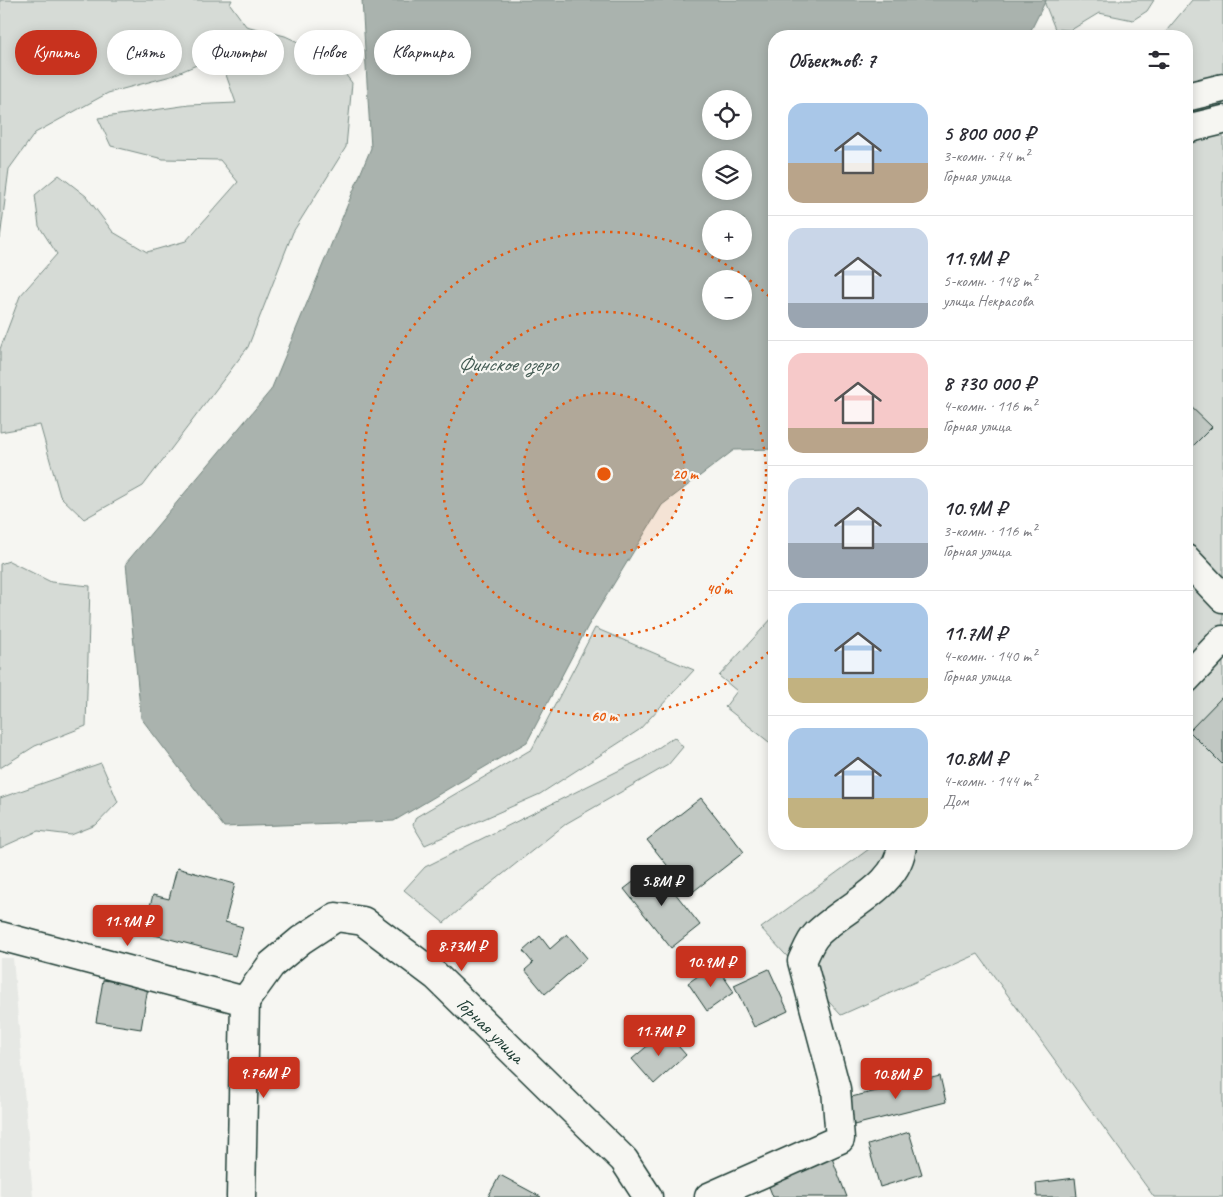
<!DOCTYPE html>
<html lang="ru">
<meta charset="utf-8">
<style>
:root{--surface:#fff;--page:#f2f2f3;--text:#2b2b33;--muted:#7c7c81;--line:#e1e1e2;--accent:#c8321e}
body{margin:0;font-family:Caveat,sans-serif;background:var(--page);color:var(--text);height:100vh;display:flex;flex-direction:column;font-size:19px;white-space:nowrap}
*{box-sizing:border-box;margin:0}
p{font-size:16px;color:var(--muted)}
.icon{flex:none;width:28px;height:28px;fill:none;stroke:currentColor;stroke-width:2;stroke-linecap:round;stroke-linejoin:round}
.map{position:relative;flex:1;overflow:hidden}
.sheet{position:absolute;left:768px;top:30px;width:425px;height:820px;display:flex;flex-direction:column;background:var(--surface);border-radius:20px;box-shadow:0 2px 12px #0003}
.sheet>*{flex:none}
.guide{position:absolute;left:15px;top:30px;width:475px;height:45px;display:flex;gap:10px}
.fabs{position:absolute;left:702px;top:90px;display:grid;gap:10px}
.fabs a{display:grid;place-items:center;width:50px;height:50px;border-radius:50%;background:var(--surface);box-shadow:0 2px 12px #0003;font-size:25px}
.price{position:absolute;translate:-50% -42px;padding:0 11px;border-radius:5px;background:var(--accent);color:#fff;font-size:16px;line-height:32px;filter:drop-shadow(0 1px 2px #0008)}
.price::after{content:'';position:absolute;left:50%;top:30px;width:15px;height:11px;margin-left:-8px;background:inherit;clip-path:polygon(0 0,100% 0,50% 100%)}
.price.selected{background:#222;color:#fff}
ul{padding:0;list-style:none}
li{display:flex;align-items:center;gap:15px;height:125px;padding:0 20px}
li+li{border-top:1px solid var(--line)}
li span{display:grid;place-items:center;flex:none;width:140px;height:100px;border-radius:15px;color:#555}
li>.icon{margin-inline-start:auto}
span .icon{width:60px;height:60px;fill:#fffc;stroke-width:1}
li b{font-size:21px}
h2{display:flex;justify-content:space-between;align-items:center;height:60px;padding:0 20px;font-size:21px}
.pill{padding:0 18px;border-radius:22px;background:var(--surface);box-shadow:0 2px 12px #0003;font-size:18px;line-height:45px}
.pill.selected{background:var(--accent);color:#fff}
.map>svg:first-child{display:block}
.built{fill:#e6e8e4}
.green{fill:#d6dbd6;stroke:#7a8c85}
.water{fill:#aab3ae;stroke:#72847d;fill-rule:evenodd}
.building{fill:#c1c8c3;stroke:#1f3d34}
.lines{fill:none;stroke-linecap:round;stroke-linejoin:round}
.minor-casing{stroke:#1f3d34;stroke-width:31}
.minor{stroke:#f6f6f2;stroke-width:28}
.ring{fill:none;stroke:#e8590c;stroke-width:2.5;stroke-dasharray:2.5 5}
.labels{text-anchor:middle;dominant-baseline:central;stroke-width:4.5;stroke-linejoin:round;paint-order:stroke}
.street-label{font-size:20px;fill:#1f3d34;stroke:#f6f6f2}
.water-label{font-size:21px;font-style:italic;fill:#425a52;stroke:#f6f6f2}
.centre{fill:#e8590c;stroke:#f6f6f2;stroke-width:2.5}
.ring-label{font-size:15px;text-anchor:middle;font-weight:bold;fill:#e8590c;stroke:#f6f6f2;stroke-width:4.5;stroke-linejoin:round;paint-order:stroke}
</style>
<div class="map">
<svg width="1223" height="1197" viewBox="0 0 1223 1197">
<rect width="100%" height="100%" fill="#f6f6f2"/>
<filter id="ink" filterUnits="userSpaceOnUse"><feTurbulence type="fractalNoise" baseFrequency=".02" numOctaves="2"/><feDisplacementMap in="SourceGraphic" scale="10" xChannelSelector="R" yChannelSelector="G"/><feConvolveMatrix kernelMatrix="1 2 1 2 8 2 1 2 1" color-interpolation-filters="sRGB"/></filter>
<g filter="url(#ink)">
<path class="built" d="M0 958H13L33 1197H0Z"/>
<path class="green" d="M0 0H232L230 4 246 26 285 36 333 58 352 83 346 147 293 232 248 347 143 486 84 519 60 496 40 425 0 432V349L20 296 57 254 39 226 35 195 59 175 86 196 113 232 147 252 186 241 238 182 220 160 163 159 111 146 98 118 189 105 236 103 225 72 206 61 171 76 108 93 35 133 9 169 0 239Z
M1046 0H1154L1147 11 1133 20 1099 13 1071 30 1055 29 1045 4Z
M1192 0H1223V105L1186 113V36H1162Z
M1223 108V1197H1154L978 954 841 1015 761 928 869 849V844H1186V117Z
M9 561 51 582 90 586 86 726 35 746 0 768V564Z
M774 616V746L725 707 737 691 719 676Z
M595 628 694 670 639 730 540 794 425 845 413 825 416 817 532 749Z
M674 737 683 747 668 765 567 823 473 898 444 923 404 890 425 867 642 759Z
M101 763 118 802 96 825 71 835 38 831 0 848V798Z"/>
<path class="water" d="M362 0H1046L1029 34 1031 36H774V449L734 450 662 505 588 626 527 742 394 821 224 827 141 718 126 563 271 390 371 148ZM711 99H744V131H711ZM711 159H744V191H711ZM711 219H744V251H711ZM711 279H744V311H711Z"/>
<path class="building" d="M1186 402 1212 427 1186 453Z
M1223 696V765L1189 731Z
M701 798 744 852 690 894 647 840Z
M654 866 700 925 671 948 624 889Z
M177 868 235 884 225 922 243 927 235 956 143 932 153 895 169 899Z
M567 934 587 958 545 994 525 970 533 963 523 951 540 936 550 949Z
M715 964 734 992 707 1011 688 983Z
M769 969 788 1011 754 1027 734 985Z
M103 980 148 987 141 1029 96 1022Z
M665 1031 686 1055 654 1084 632 1059Z
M940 1076 946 1102 854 1125 847 1098Z
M909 1132 922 1174 880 1187 868 1145Z
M830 1153 847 1197H773L766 1179Z
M500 1175 541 1197H488Z
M1075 1178 1077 1197H1037L1036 1183Z"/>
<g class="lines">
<g class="minor-casing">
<g id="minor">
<path d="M1186 97 1223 88"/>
<path d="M1186 129 1223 120"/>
<path d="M1186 559 1223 598"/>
<path d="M1186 679 1223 640"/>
<path d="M0 936 245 1001"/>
<path id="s1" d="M245 1001 271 965 301 940 336 917 363 921 436 976 624 1160 648 1197"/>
<path d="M241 1197 245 1001"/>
<path d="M709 1197 840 1139 836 1089 802 961C806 953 810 941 817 934 844 907 900 886 902 844"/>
</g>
</g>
<use href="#minor" class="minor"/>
</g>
</g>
<circle cx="604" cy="474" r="81" fill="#e8590c" fill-opacity=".12"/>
<g class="ring">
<circle cx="604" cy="474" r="81"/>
<circle cx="604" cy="474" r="162"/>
<path d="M774 647A242 242 0 1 1 774 301"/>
</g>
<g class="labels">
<g class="street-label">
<text stroke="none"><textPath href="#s1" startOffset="321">Горная улица</textPath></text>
</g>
<g class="water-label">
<text x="507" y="364">Финское озеро</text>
</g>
</g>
<circle cx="604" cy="474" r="8" class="centre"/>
<g class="ring-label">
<text x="685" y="479">20 m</text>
<text x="719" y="594">40 m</text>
<text x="604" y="721">60 m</text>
</g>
</svg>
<div class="fabs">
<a><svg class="icon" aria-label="locate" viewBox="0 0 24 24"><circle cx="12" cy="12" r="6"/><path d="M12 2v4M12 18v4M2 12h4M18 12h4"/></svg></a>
<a><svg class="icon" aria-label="layers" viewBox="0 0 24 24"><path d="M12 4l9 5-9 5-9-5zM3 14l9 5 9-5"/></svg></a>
<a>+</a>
<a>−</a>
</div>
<b class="price selected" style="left:662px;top:907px">5.8M ₽</b>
<b class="price" style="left:128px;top:947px">11.9M ₽</b>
<b class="price" style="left:462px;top:972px">8.73M ₽</b>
<b class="price" style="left:711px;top:988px">10.9M ₽</b>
<b class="price" style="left:659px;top:1057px">11.7M ₽</b>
<b class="price" style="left:264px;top:1099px">9.76M ₽</b>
<b class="price" style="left:896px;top:1100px">10.8M ₽</b>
<div class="guide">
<a class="pill selected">Купить</a>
<a class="pill">Снять</a>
<a class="pill">Фильтры</a>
<a class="pill">Новое</a>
<a class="pill">Квартира</a>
</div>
<section class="sheet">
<h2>Объектов: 7<svg class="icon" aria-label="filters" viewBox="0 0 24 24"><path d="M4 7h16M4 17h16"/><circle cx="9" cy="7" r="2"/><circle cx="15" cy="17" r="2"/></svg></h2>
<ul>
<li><span style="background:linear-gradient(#a9c7e8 60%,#b9a48a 0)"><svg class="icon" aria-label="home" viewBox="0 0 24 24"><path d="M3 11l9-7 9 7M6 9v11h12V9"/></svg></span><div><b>5 800 000 ₽</b><p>3-комн. · 74 m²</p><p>Горная улица</p></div></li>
<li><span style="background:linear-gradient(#c9d6e8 75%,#9aa5b1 0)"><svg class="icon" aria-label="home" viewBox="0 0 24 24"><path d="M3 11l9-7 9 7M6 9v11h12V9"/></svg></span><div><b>11.9M ₽</b><p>5-комн. · 148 m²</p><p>улица Некрасова</p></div></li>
<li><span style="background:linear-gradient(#f6c9c9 75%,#b9a48a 0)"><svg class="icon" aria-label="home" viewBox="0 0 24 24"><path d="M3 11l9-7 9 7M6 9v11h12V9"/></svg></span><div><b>8 730 000 ₽</b><p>4-комн. · 116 m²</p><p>Горная улица</p></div></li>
<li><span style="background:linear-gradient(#c9d6e8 65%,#9aa5b1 0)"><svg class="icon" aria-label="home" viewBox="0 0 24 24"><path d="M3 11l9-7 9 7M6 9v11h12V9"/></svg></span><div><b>10.9M ₽</b><p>3-комн. · 116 m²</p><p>Горная улица</p></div></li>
<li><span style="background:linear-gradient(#a9c7e8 75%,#c2b280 0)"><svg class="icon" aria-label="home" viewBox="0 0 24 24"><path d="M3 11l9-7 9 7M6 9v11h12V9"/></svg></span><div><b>11.7M ₽</b><p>4-комн. · 140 m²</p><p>Горная улица</p></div></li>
<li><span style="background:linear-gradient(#a9c7e8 70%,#c2b280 0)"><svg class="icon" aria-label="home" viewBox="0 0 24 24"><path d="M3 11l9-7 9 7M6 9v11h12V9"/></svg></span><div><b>10.8M ₽</b><p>4-комн. · 144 m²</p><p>Дом</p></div></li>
</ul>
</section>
</div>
